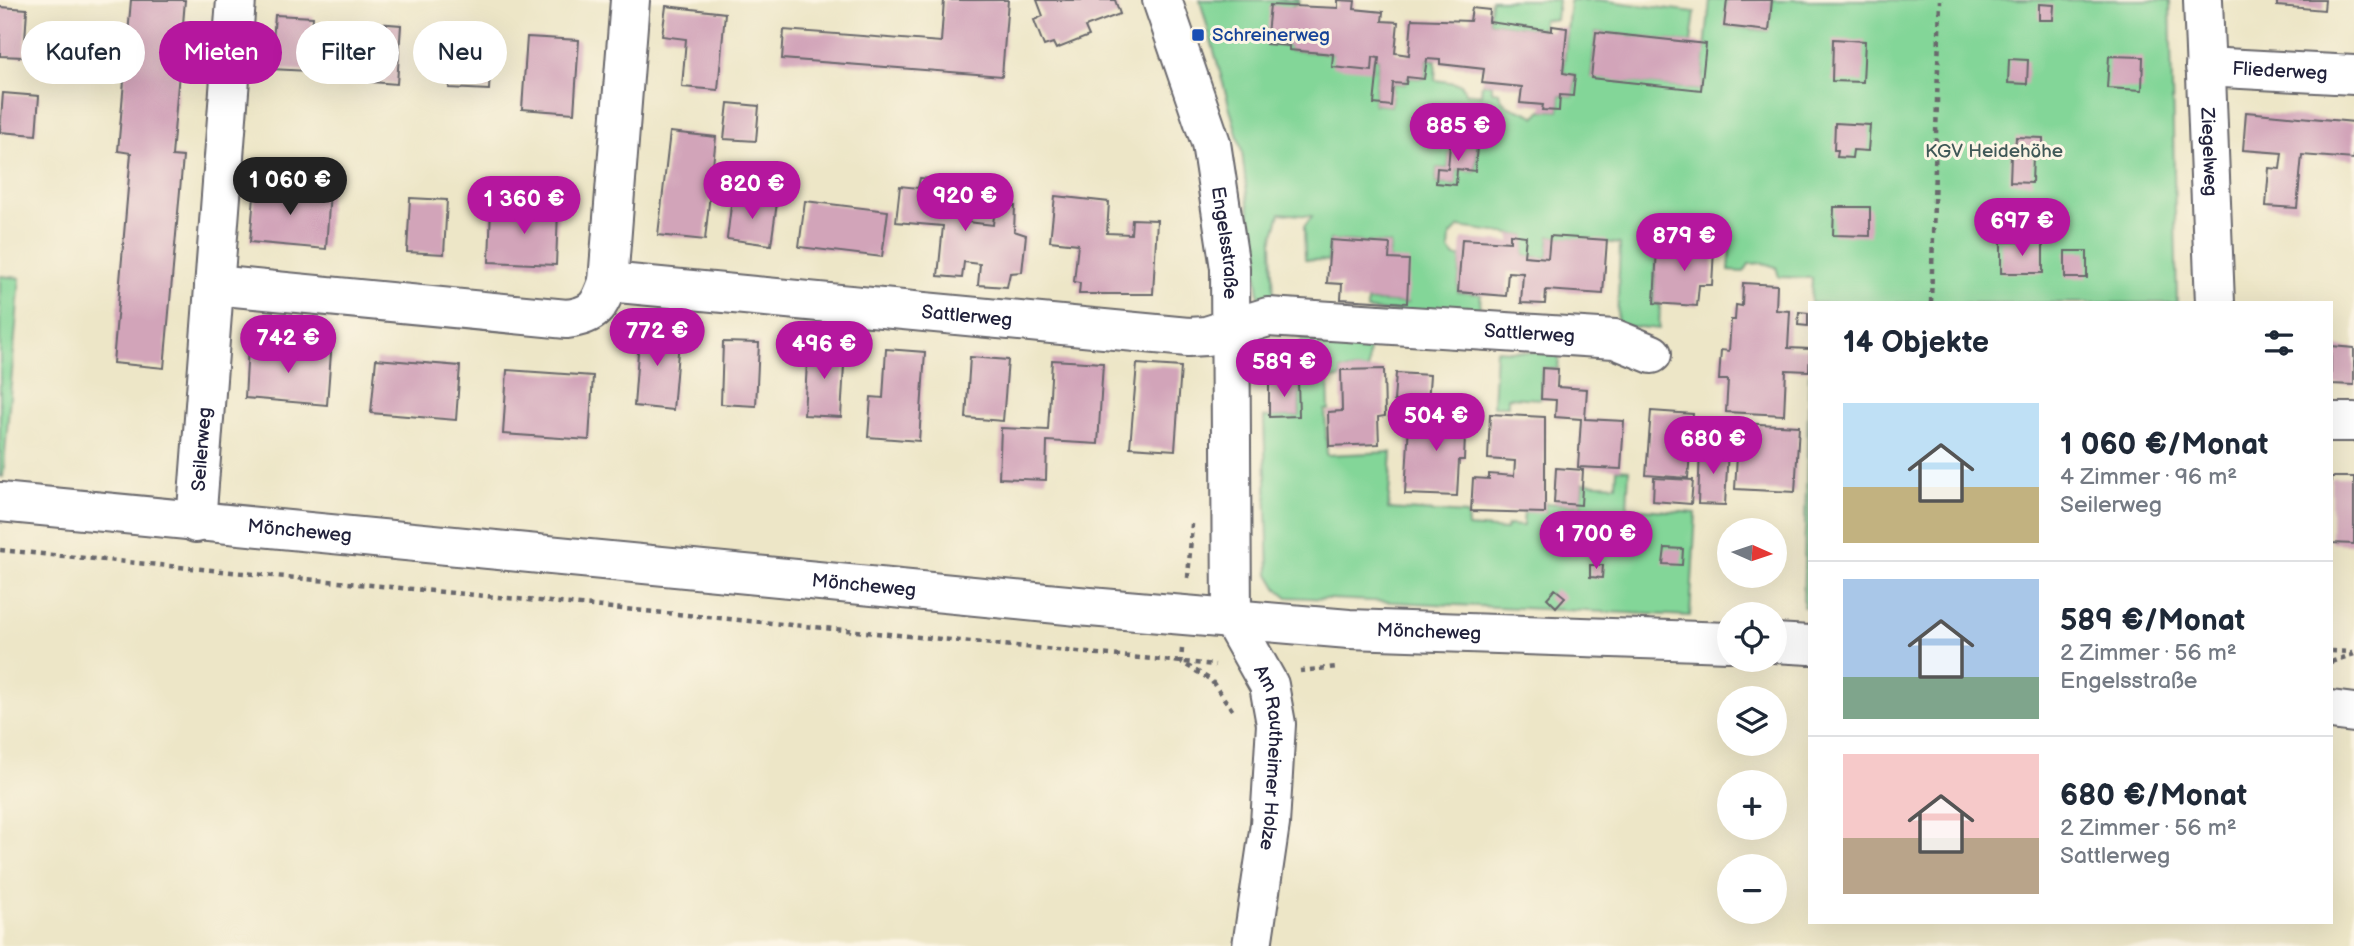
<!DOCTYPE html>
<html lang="de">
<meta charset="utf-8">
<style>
:root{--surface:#fff;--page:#f6f6f7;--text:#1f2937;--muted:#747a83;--line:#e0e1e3;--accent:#b5179e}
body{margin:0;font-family:"Balsamiq Sans",sans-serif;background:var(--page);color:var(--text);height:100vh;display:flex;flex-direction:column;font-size:26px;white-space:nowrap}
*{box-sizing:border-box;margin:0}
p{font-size:23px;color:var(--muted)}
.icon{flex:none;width:38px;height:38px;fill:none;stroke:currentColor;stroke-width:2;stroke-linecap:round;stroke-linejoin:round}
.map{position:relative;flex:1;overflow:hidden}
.panel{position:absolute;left:1808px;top:301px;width:525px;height:623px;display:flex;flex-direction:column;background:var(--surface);border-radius:0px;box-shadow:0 7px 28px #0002}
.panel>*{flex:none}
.guide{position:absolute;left:21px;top:21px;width:665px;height:63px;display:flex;gap:14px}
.needle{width:46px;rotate:93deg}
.tools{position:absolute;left:1717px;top:518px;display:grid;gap:14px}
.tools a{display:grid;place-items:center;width:70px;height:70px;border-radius:50%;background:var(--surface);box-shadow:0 7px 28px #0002;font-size:35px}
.price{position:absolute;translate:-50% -60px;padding:0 16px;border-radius:24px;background:var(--accent);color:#fff;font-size:23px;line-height:46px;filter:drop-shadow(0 2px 4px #0008)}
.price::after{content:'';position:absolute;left:50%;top:42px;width:21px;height:16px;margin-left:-10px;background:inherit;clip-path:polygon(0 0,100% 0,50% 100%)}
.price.on{background:#222;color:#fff}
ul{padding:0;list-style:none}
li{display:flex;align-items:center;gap:21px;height:175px;padding:0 35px}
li+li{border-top:2px solid var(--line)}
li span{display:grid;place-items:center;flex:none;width:196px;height:140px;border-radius:0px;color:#555}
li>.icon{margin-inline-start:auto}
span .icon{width:84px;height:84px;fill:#fffc;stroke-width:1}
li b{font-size:30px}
h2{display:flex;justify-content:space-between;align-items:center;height:84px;padding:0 35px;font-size:30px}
.chip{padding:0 24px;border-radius:32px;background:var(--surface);box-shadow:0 7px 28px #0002;font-size:24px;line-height:63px}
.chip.on{background:var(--accent);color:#fff}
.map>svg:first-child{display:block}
.green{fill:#83d698;stroke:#527c6a;stroke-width:2;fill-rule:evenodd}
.building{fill:#d2a4b9}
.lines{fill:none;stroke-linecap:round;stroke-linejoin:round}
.minor-casing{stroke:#69676c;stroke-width:42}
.major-casing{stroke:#69676c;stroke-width:42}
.path{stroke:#69676c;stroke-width:4.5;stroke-dasharray:5 5;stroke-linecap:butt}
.minor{stroke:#fff;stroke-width:38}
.major{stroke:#fff;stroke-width:38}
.transit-dot{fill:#1a4fb4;stroke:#fcf5e5;stroke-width:2.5}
.labels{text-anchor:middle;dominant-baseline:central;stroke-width:6;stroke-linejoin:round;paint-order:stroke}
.transit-label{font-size:19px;fill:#164399;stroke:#fcf5e5;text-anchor:start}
.street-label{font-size:19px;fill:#22223b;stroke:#fcf5e5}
.park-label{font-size:19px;fill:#3f5857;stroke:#fcf5e5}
</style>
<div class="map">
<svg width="2354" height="946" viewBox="0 0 2354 946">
<rect width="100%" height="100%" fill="#fcf5e5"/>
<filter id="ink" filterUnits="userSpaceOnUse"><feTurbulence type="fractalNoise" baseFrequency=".0143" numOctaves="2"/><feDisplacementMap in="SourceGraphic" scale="14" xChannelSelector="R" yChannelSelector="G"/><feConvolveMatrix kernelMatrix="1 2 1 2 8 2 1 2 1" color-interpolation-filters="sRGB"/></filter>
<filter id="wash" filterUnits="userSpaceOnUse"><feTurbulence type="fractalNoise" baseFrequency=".00686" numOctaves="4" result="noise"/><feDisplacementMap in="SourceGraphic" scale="28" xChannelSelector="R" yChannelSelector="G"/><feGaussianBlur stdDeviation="1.57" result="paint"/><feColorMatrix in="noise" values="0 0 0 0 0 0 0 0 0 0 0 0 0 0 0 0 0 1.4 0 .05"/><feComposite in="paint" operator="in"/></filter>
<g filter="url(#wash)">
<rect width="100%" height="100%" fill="#ede6c7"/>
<path class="green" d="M1200 0H1299L1298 4H1294L1267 44 1289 46 1290 50 1333 54 1372 70 1373 57 1379 58 1374 104 1391 106 1393 83 1406 84 1407 77 1424 79 1427 59 1436 60 1435 80 1461 84 1466 93 1481 95 1482 83 1492 84V91L1499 92C1502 111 1523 107 1535 117L1542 110 1559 111 1560 95 1573 96 1575 75 1563 73 1570 0H1599L1695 12 1691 43 1596 32 1591 77 1701 90 1710 0H1727L1725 26 1768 31 1772 0H2170L2177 303H1811L1812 278 1779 277 1776 267 1763 263 1749 264 1744 272 1729 271 1731 239 1714 238V231L1674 229 1673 244 1656 243 1654 303 1660 304 1659 329 1617 325 1620 244 1550 236 1548 258 1524 256 1525 236 1459 227 1450 236 1449 250 1455 257H1461L1458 292 1481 294 1479 316 1367 310V301L1407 303 1389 259 1390 244 1330 240 1328 261 1305 259 1304 227 1312 216 1280 213 1272 242 1274 305 1260 304 1242 152ZM1451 144 1477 146 1475 171 1457 169 1455 185 1436 183 1437 168 1448 169Z
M1491 0H1558L1556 20 1543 19 1542 30 1489 22Z
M0 276 20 278 3 477H0Z
M1301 339 1369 342 1368 370H1341V378L1328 379 1329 410H1325L1327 455 1392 452 1388 509 1467 514 1468 527 1506 530 1507 525 1523 526 1524 511 1545 512V503L1581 505 1583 483 1616 485 1617 469 1629 470 1627 508 1696 513 1690 616 1288 597 1278 589 1269 574 1264 417 1299 416Z
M1496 350 1559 354 1558 369 1542 368 1541 399 1508 397V406H1493Z
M1809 373 1810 607H1803Z"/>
<g id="blocks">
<path class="building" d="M131 0H185L172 156 183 157 164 368 113 363 131 153 118 151Z
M944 0H1008L1002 76 782 59 784 30 941 42Z
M1037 0H1115L1120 14 1085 27 1089 36 1056 49 1053 43 1044 46 1034 20 1043 16Z
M1338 0 1355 1 1354 9 1383 12 1382 21 1398 22 1395 53 1409 55 1412 19 1470 21 1472 8 1490 10 1489 22 1552 31V26L1567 28 1563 73 1575 75 1573 96 1560 95 1559 111 1542 110 1543 105 1520 103 1522 87 1482 83 1484 69 1440 64V60L1427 59 1424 79 1407 77 1406 84 1393 83 1391 106 1374 104 1379 58 1373 57 1372 71 1332 67 1333 54 1289 50V46L1266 44 1270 5 1338 8Z
M1727 0H1772L1769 31 1724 26Z
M2277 0H2325L2324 10 2277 6Z
M2039 4 2054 5 2053 20H2039Z
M666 6 725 13 718 90 682 87 686 39 662 36Z
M0 7 27 9 24 57 0 56Z
M275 15 313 17 309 71 271 69Z
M363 22 401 25 397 84 359 81Z
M452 30 492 32 489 90 449 88Z
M1596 32 1706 44 1701 90 1591 78Z
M43 33 66 34 65 66 42 65Z
M527 37 579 40 574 113 522 109Z
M1833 39 1865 41 1863 82 1832 81Z
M2109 56 2143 57 2142 90 2107 88Z
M2009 59 2028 60 2027 84 2008 83Z
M3 93 39 96 36 135 0 132Z
M728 103 759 106 756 141 724 139Z
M2246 112 2354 122V159L2302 155 2297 208 2266 206 2269 168 2280 169 2282 153 2243 150Z
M1835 123 1870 125 1868 151 1853 150 1852 158 1837 157 1838 150H1834Z
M670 132 716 137 705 240 658 235Z
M2016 137 2043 138V156H2033L2032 183 2010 182 2011 155 2015 156Z
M1450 144 1477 146 1475 171 1457 169 1456 185 1436 183 1437 168 1448 169Z
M920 178 940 180V190L971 193 968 222 993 225 995 206H1015L1014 231 1026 235 1022 272 1010 273 1007 287 978 285 980 264 964 262 962 278 938 276 943 226 896 222 900 186 918 188Z
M255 185 330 191 326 249 250 242Z
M1055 196 1109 202 1107 233 1131 234 1132 219 1157 220 1153 294H1079L1080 283 1074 282 1078 244 1050 241Z
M410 198 447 200 444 254 407 252Z
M732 198 777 203 771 245 727 239Z
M805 201 888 211 882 257 799 247Z
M491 207 558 210 556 265 489 262Z
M1834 207H1870V236L1833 235Z
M1702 231H1715L1712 285H1699L1697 306 1654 303 1657 248 1701 250Z
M1510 234 1526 236 1524 256 1548 258 1550 236 1607 240 1603 294 1546 290 1545 304 1521 303 1523 273 1508 272 1506 296 1458 292 1462 239 1510 242Z
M1330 240 1390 244 1389 259 1409 260 1407 303 1341 299 1342 284 1327 283Z
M2001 242H2043V273H2001Z
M2065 251H2087V278H2065Z
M1743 283 1777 285 1776 310 1790 311 1788 348 1810 349 1809 371 1786 370 1784 415 1726 412 1728 380H1719L1721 350 1729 351 1731 320H1735L1736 305 1742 306Z
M1799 312 1808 313V326L1798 325Z
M640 326 680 329 673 410 634 406Z
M723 342 759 343 756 406 721 404Z
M248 346 331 353 327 405 245 398Z
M808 346 845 348 841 417 804 415Z
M2331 346 2354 348V385L2331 384Z
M886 349 925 352 919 441 868 437 871 397 883 398Z
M970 357 1008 360 1003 421 966 418Z
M376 359 460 366 456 420 371 413Z
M1052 360 1103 363 1098 444 1047 441 1046 480 999 478 1001 428 1048 430Z
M1137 364 1181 367 1175 450 1130 447Z
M1542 368 1558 369 1557 387 1587 389 1585 419 1624 421 1621 469 1578 467 1581 419 1555 417 1556 400 1541 399Z
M1384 369 1385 416 1378 417 1379 444 1329 446 1328 412 1342 411 1341 370Z
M507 370 593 376 589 440 503 434Z
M1396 373 1430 375 1428 403 1394 401Z
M1298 380 1299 416 1269 417V381Z
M1423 408 1466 410 1464 460H1459L1457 496 1405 494 1409 423 1422 424Z
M1651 411 1693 414 1688 478 1646 475Z
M1490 414 1545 417V513L1471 511 1473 478 1489 479V474L1514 476 1515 461 1488 459Z
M1739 423 1799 426 1795 492 1735 489Z
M1700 447 1728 449 1725 505 1698 504Z
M1556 468 1583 470 1581 505 1554 503Z
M2331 477H2354V544L2331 543Z
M1654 478 1693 480 1691 504 1653 501Z
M1665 548 1683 549 1682 565 1663 564Z
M1590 565H1603L1602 578 1590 577Z
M1555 589 1565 597 1556 607 1547 598Z"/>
</g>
</g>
<g filter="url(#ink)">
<use href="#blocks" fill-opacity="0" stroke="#69676c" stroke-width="2"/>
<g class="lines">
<g class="minor-casing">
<g id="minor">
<path id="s1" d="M1162 0 1211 143 1230 268 1232 619 1269 685 1276 724 1270 824 1252 946"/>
<path id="s2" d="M2203 0 2215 303"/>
<path id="s3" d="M2205 67 2354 75"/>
<path d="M608 282 630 0"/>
<path id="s4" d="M214 285 567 319C595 315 599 307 608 282L1188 337 1206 336 1268 317 1615 339 1652 354"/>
<path d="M2331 422H2354"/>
<path id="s5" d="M196 523 236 0"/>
</g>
</g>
<g class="major-casing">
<g id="major">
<path id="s6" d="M0 502 1078 606 1349 629 1729 642"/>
<path d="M1774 643 1810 645"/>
<path d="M2331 710 2354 713"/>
</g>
</g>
<path class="path" d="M1931 303 1940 0
M0 550 1215 665
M1188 578 1192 524
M1182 649 1181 662 1211 680 1235 714
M2331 651 2353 652
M2331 662 2354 654
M1300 671 1337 667"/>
<use href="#minor" class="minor"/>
<use href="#major" class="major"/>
</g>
</g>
<rect class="transit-dot" x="1191" y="28" width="14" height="14" rx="3.5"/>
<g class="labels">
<g class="transit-label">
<text x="1212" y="35">Schreinerweg</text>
</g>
<g class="street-label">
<text stroke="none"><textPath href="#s3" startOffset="75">Fliederweg</textPath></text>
<text stroke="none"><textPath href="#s2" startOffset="152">Ziegelweg</textPath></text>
<text stroke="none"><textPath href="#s1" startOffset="252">Engelsstraße</textPath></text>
<text stroke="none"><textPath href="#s4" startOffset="775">Sattlerweg</textPath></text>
<text stroke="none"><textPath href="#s4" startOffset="1342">Sattlerweg</textPath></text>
<text stroke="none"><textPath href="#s5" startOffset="74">Seilerweg</textPath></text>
<text stroke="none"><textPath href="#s6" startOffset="301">Möncheweg</textPath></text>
<text stroke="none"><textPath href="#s6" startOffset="868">Möncheweg</textPath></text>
<text stroke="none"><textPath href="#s6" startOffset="1435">Möncheweg</textPath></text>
<text stroke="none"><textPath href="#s1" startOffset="777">Am Rautheimer Holze</textPath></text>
</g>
<g class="park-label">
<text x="1994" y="151">KGV Heidehöhe</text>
</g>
</g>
</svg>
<div class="tools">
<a><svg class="needle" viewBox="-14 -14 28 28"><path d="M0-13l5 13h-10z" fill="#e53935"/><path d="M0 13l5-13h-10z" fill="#747a83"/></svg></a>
<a><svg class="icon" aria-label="locate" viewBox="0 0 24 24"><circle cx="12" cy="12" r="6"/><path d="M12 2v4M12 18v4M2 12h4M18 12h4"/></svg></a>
<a><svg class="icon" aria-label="layers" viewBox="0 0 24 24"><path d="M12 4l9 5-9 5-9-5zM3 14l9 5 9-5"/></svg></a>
<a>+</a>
<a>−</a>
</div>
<b class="price" style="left:1458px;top:163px">885 €</b>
<b class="price on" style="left:290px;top:217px">1 060 €</b>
<b class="price" style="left:752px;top:221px">820 €</b>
<b class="price" style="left:965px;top:233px">920 €</b>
<b class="price" style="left:524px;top:236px">1 360 €</b>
<b class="price" style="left:2022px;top:258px">697 €</b>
<b class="price" style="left:1684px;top:273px">879 €</b>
<b class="price" style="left:657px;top:368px">772 €</b>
<b class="price" style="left:288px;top:375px">742 €</b>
<b class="price" style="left:824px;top:381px">496 €</b>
<b class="price" style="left:1284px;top:399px">589 €</b>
<b class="price" style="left:1436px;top:453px">504 €</b>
<b class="price" style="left:1713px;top:476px">680 €</b>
<b class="price" style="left:1596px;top:571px">1 700 €</b>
<div class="guide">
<a class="chip">Kaufen</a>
<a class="chip on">Mieten</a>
<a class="chip">Filter</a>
<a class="chip">Neu</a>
</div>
<section class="panel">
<h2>14 Objekte<svg class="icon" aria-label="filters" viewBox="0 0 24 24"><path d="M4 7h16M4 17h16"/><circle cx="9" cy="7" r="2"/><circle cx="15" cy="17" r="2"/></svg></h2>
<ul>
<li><span style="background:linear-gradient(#bfe0f5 60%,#c2b280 0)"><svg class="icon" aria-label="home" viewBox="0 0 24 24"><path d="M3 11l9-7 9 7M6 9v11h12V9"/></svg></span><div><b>1 060 €/Monat</b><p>4 Zimmer · 96 m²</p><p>Seilerweg</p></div></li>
<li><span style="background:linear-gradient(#a9c7e8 70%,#7fa58c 0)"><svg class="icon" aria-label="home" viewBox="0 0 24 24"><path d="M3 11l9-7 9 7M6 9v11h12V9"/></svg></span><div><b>589 €/Monat</b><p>2 Zimmer · 56 m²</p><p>Engelsstraße</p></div></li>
<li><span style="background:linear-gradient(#f6c9c9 60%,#b9a48a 0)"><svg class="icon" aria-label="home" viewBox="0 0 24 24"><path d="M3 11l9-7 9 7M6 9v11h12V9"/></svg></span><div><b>680 €/Monat</b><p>2 Zimmer · 56 m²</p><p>Sattlerweg</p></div></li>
</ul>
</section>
</div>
